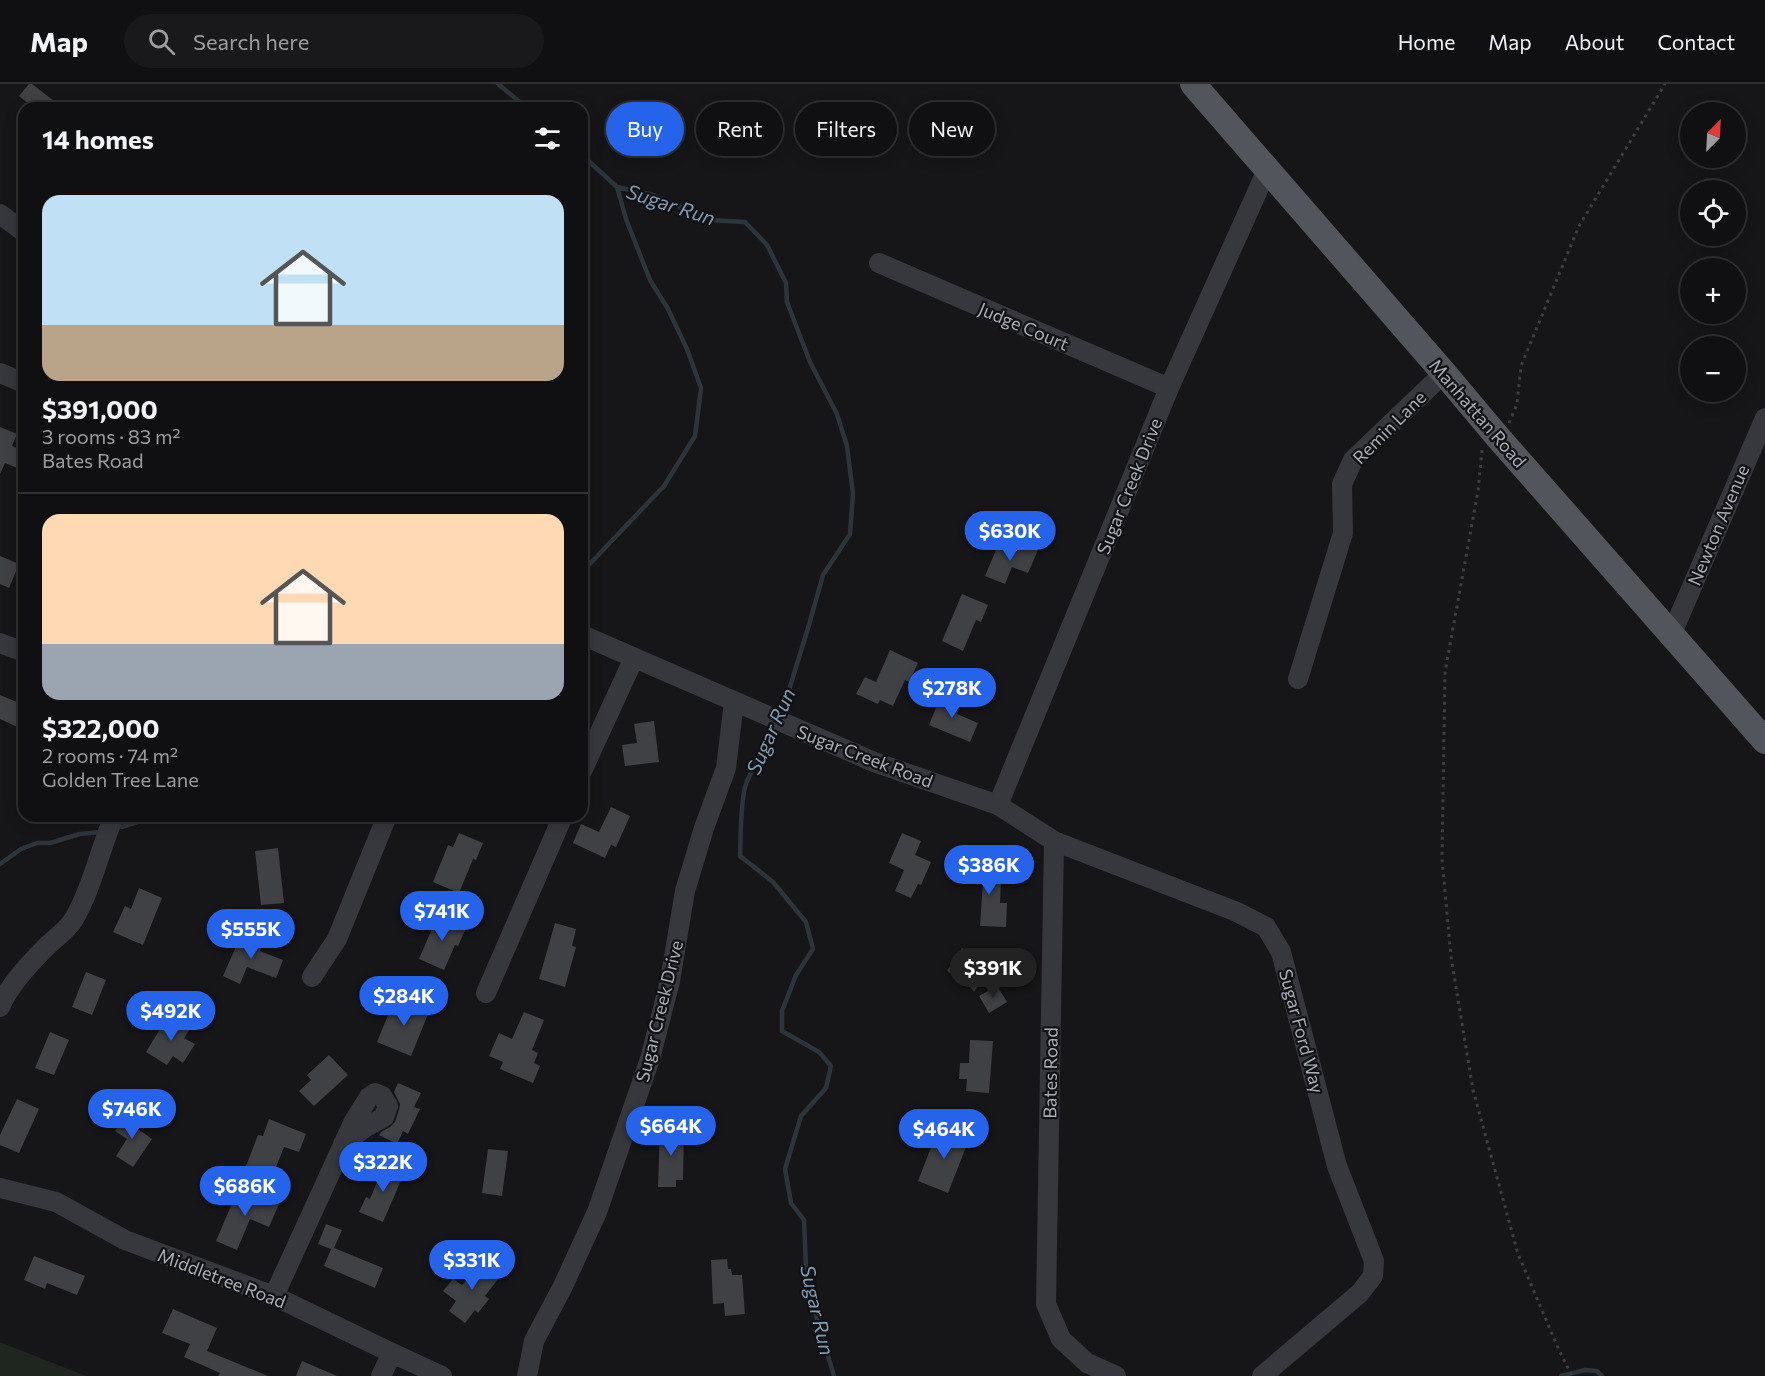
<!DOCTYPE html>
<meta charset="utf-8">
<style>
:root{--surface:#101012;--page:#19191b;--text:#f1f3f6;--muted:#9c9d9f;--line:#303032;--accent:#2563eb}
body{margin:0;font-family:Commissioner,sans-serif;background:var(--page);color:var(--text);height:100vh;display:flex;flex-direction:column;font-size:22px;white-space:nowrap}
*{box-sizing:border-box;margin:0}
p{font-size:20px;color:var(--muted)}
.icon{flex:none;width:33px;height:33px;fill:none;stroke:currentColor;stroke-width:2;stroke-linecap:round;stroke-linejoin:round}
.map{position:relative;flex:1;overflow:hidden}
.side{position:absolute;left:18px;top:18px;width:570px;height:720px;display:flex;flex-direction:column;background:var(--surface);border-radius:18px;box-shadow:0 3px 15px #0003,0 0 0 2px var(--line)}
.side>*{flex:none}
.top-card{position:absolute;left:606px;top:18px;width:570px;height:54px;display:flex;gap:12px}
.needle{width:39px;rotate:24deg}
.tools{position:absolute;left:1680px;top:18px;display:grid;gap:12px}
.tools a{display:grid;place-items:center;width:66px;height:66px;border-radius:50%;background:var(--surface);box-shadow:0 3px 15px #0003,0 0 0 2px var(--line);font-size:30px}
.price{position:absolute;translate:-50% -51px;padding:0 14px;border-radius:21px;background:var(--accent);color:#fff;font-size:20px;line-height:39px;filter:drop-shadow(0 2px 3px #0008)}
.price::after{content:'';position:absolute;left:50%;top:36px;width:18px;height:14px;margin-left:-9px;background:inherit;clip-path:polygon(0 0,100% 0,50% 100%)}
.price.selected{background:#222;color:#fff}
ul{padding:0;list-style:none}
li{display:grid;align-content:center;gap:12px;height:318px;padding:0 24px}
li+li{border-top:2px solid var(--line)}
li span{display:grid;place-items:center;height:186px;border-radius:18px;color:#555}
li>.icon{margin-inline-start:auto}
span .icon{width:108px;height:108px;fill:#fffc;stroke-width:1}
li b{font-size:26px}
h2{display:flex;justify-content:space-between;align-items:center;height:72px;padding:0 24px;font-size:26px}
.tag{padding:0 21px;border-radius:27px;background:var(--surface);box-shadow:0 3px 15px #0003,0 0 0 2px var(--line);font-size:21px;line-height:54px}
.tag.selected{background:var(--accent);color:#fff}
header{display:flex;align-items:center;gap:36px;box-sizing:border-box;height:84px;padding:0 30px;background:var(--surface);border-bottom:2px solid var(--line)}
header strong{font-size:28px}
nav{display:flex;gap:33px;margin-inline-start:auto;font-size:21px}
.search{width:420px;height:54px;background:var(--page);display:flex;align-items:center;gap:15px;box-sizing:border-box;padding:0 21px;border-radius:33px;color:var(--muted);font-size:22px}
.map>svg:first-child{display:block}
.green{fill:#1e261f}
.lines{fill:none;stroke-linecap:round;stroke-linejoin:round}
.stream{stroke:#2c353c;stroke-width:4.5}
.building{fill:#404145}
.path{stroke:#3d3f44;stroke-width:3;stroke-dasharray:3 4.5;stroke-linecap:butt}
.minor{stroke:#37383d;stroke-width:20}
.major{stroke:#53555c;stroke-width:26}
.labels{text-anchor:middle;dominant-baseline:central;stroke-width:4.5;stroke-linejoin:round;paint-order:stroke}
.street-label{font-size:18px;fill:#a8adb8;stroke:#111113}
.water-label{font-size:20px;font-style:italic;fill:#7f9bb3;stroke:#111113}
</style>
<header>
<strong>Map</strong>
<div class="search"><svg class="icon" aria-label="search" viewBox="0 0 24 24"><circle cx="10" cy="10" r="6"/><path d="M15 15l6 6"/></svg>Search here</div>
<nav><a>Home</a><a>Map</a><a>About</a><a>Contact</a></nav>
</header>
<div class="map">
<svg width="1765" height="1292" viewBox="0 0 1765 1292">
<rect width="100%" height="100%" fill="#161618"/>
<path class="green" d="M0 1258 86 1292H0Z"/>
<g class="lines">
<path class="stream" d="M498 0 527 24
M582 71 617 103 653 111 710 136 745 138 767 161 786 199 787 218 810 278 837 330 847 362 853 410 850 450 823 491 809 541 789 606 778 632
M582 488 664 402 695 352 701 304 687 265 668 225 650 196 626 135 617 103
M775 640C767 661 754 679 746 700 740 717 741 753 740 772L773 798 806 838 813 865 796 891 782 927V947L819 968 831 982 826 1004 801 1032 785 1085 791 1119 804 1136 806 1184 816 1217 815 1228 834 1292
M122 743 146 735 168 732
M0 780 21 765 37 759H50L80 750 101 748
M1561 1292 1585 1286 1597 1287 1602 1292"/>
</g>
<path class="building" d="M29 0H32L63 24H34L19 12Z
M0 343 17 350 12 362 24 367 17 384 5 379 0 390Z
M999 459 1018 467 1021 459 1038 466 1028 489 1012 483 1005 500 985 492Z
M0 472 19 480 9 504 0 500Z
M962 510 988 521 981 538 976 536 963 567 942 557Z
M890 566 918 579 909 598 905 596 893 622 880 616 878 620 856 610 865 593 876 598Z
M942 609 962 618 957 630 978 639 970 658 929 641Z
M0 611 24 621V646L0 635Z
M654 637 659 678 625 682 622 661 637 659 634 640Z
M611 723 630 732 616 763 611 761 605 774 573 759 581 740 599 748Z
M459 749 483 759 476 776 473 775 459 809 433 798 448 761 453 763Z
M902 749 921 757 915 771 931 778 921 801 918 800 911 814 895 807 904 786 889 779Z
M278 764 284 819 261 821 255 767Z
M970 776 989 777 988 796 1001 797 1000 819H1007L1006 843 980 842 983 797H969Z
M139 804 162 814 143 861 113 848 125 822 131 825Z
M438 831 466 844 458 862 455 861 444 886 419 875Z
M555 839 576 845 572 862 576 863 565 903 539 895Z
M242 849 264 858 260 867 283 876 276 894 247 883 240 900 223 892Z
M962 864 990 882 974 908 969 901 947 887Z
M86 888 106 896 92 931 72 923Z
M997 902 1007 918 989 929 979 912Z
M406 913 431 923 411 972 377 958 391 924 400 928Z
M524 928 544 936 532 966 538 969 534 979 540 982 533 999 500 985 503 978 489 972 499 949 512 955Z
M168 932 190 945 184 954 195 960 183 979 173 972 167 981 146 968Z
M50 948 69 956 54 991 35 984Z
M970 956 993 957 989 1009 966 1007 967 995H959L960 979H969Z
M329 971 348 991 314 1022 299 1007 311 996 307 991Z
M398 999 421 1009 414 1023 420 1025 408 1050 403 1047 397 1060 379 1051 381 1048 390 1043 395 1038 399 1026 400 1020 394 1008Z
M17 1015 39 1025 19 1069 0 1061V1051Z
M128 1028 143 1038 138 1045 152 1055 133 1083 116 1072 127 1055 115 1047Z
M269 1035 306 1050 299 1068 284 1063 272 1093 246 1082 258 1051 263 1052Z
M947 1044 970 1053 948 1109 918 1097 937 1048 944 1051Z
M660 1045H684L683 1096H676V1103H658Z
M488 1065 508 1067 502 1112 482 1109Z
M385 1079 405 1087 383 1138 359 1128 366 1113 370 1115Z
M239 1103 279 1120 269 1143 250 1135 237 1166 216 1157Z
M326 1140 342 1146 334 1164 383 1184 375 1204 324 1182 331 1165 318 1160Z
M34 1172 85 1192 77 1211 47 1199 45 1205 24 1196Z
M727 1175 728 1185H731L732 1191H742L745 1230 725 1232 724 1219 713 1220 711 1176Z
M482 1176 501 1191 485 1212 489 1215 478 1229 475 1226 465 1239 449 1227 456 1217 443 1207 453 1195 462 1201Z
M173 1225 217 1244 207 1267 268 1292H218L220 1289 184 1273 190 1260 162 1249Z
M302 1277 337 1292H296Z"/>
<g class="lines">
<path class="path" d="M1509 339 1517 320 1521 282 1579 142 1665 0
M1482 366 1478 407 1445 588 1442 775 1451 873 1473 1006 1518 1170 1559 1266 1572 1292"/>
<path class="minor" d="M0 130 24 148
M879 179 1169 304
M0 289 24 299
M1672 549 1765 334
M582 551 874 678 998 721 1054 757 1237 828 1266 843 1281 868 1337 1082 1374 1177 1373 1192 1360 1209 1262 1292
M0 559 24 568
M1298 595 1343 449 1342 400 1353 376 1444 289
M582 687 634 574
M998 721 1169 304 1267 86
M1054 757 1046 1220 1061 1255 1087 1279 1116 1292
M312 893 337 855 387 732
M486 909 563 732
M0 923C9 901 31 878 48 861 56 854 68 845 74 835 92 803 100 766 114 732
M0 1104 56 1118 125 1156 274 1212 392 1269 442 1292
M274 1212 354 1037 369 1013 375 1009 382 1012 388 1022 384 1033 366 1043 343 1060
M381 1292 392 1269
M527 1292 534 1257 563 1202 597 1128 650 975 670 897 685 807 704 744 726 684 734 618"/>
<path class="major" d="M1193 0 1444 289 1496 351 1765 657"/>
</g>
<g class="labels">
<g class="street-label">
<text transform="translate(1024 242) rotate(23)">Judge Court</text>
<text transform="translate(1478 329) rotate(49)">Manhattan Road</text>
<text transform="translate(1389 343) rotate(-45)">Remin Lane</text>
<text transform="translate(1129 402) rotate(-68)">Sugar Creek Drive</text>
<text transform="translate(1718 441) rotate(-67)">Newton Avenue</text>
<text transform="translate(865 672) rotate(21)">Sugar Creek Road</text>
<text transform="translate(659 927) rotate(-76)">Sugar Creek Drive</text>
<text transform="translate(1302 947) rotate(75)">Sugar Ford Way</text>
<text transform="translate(1050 989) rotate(-89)">Bates Road</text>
<text transform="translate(222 1194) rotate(21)">Middletree Road</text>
</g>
<g class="water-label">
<text transform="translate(671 120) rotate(18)">Sugar Run</text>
<text transform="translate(770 647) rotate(-66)">Sugar Run</text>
<text transform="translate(818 1226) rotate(77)">Sugar Run</text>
</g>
</g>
</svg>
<div class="tools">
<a><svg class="needle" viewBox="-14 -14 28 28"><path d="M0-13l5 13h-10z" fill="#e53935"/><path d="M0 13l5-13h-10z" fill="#9c9d9f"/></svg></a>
<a><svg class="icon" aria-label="locate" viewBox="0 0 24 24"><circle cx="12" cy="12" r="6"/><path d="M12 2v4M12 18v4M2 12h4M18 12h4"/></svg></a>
<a>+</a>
<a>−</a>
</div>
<b class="price" style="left:1010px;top:478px">$630K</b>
<b class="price" style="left:952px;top:635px">$278K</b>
<b class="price" style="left:989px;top:812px">$386K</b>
<b class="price" style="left:442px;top:858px">$741K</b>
<b class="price" style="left:251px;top:876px">$555K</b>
<b class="price selected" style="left:993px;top:915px">$391K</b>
<b class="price" style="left:404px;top:943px">$284K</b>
<b class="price" style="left:171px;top:958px">$492K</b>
<b class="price" style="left:132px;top:1056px">$746K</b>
<b class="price" style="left:671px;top:1073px">$664K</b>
<b class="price" style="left:944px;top:1076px">$464K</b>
<b class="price" style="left:383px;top:1109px">$322K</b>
<b class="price" style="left:245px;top:1133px">$686K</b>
<b class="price" style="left:472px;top:1207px">$331K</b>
<div class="top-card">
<a class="tag selected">Buy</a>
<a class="tag">Rent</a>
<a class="tag">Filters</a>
<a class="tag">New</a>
</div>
<section class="side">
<h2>14 homes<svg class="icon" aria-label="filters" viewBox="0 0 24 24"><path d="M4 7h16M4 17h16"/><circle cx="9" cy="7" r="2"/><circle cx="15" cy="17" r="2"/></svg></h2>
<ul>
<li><span style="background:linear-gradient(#bfe0f5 70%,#b9a48a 0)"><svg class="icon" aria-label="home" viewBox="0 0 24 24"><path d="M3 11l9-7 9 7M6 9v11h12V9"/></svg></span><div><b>$391,000</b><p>3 rooms · 83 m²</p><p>Bates Road</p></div></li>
<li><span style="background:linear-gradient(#ffd9b3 70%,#9aa5b1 0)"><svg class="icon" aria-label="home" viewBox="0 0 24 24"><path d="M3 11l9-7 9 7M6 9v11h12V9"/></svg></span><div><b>$322,000</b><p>2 rooms · 74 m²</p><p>Golden Tree Lane</p></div></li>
</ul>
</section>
</div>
